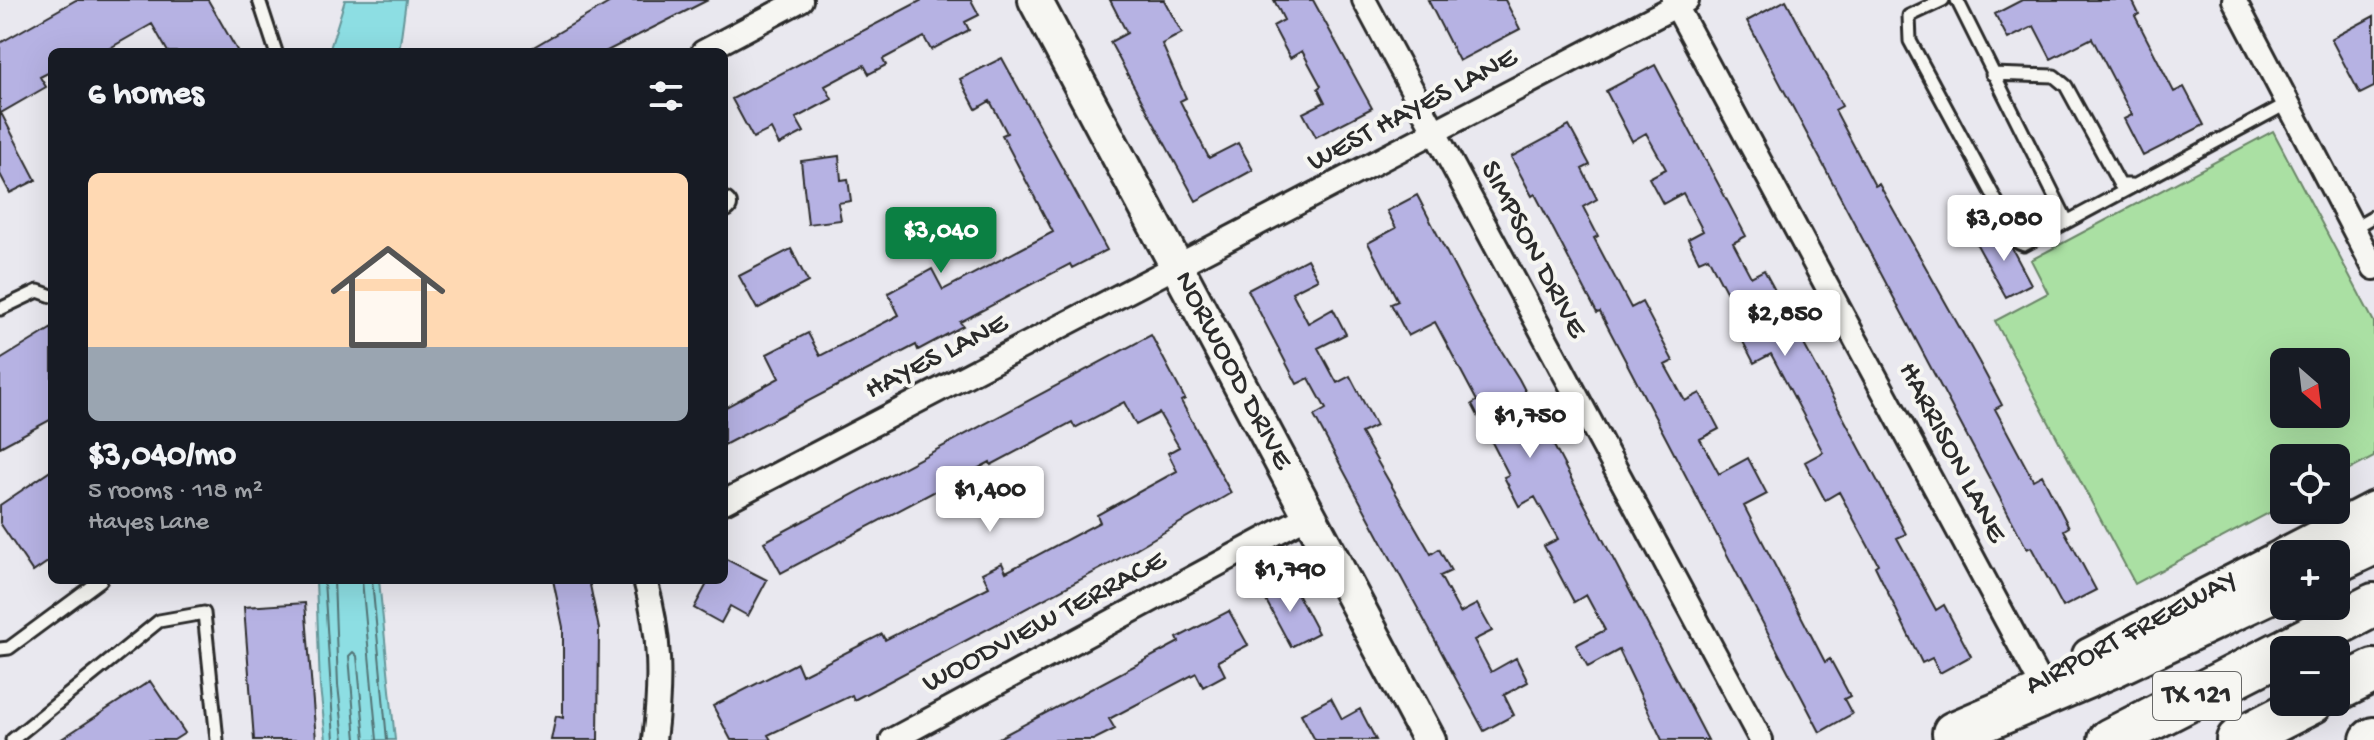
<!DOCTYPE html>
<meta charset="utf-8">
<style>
:root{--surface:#171b24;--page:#242831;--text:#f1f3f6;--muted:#9ea1a6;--accent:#0b8043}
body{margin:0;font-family:"Gochi Hand",sans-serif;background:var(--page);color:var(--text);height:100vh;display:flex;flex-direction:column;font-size:30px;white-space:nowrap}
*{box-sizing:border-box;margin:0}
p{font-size:26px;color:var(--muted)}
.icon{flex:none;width:44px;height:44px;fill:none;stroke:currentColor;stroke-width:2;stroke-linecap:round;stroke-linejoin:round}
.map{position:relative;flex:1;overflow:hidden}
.panel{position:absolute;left:48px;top:48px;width:680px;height:536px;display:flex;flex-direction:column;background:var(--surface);border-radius:12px;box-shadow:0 8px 32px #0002}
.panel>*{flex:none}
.needle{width:52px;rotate:152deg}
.tools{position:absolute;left:2270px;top:348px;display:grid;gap:16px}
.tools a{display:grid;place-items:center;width:80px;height:80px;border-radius:12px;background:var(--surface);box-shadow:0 8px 32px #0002;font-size:40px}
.price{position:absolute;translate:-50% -68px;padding:0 18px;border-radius:8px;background:#fff;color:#222;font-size:26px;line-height:52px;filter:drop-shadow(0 2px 4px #0008)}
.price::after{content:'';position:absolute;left:50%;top:48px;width:24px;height:18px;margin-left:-12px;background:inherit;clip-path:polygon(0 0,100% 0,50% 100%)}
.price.current{background:var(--accent);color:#fff}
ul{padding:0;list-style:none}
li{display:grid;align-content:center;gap:16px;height:424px;padding:0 40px}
li span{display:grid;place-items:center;height:248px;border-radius:12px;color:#555}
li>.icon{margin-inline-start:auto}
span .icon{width:144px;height:144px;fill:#fffc;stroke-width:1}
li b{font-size:34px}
h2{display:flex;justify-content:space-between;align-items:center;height:96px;padding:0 40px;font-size:34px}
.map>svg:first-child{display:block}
.green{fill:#aae0a3;stroke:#6a8667;stroke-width:2;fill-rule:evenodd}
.water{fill:#8ddee3;stroke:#669699;stroke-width:2}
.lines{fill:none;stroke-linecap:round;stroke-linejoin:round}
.shore{stroke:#527375;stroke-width:2}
.building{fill:#b6b2e3;stroke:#2b2b2b;stroke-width:2}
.lane-casing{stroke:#2b2b2b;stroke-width:17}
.street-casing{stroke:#2b2b2b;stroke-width:28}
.secondary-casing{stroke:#2b2b2b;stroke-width:38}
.highway-casing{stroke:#2b2b2b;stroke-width:48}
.lane{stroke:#f6f6f2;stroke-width:11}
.street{stroke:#f6f6f2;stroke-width:22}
.secondary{stroke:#f6f6f2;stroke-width:32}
.highway{stroke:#f6f6f2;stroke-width:42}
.labels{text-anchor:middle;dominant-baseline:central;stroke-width:8;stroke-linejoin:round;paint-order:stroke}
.shield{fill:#f6f6f2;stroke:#686867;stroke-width:2}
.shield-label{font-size:28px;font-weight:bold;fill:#2b2b2b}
.street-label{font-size:30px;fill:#2b2b2b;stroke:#f6f6f2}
</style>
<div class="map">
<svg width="2374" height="740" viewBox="0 0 2374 740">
<rect width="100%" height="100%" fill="#e9e8ef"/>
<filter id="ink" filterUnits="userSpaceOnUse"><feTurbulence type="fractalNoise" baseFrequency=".0125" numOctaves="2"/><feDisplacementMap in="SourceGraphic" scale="16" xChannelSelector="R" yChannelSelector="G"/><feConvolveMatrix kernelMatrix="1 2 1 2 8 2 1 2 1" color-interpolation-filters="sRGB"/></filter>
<g filter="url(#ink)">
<path class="green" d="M2273 131 2374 322V457L2336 477V458H2284V505L2135 584 1995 321 2048 293 2031 260ZM2284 362H2336V414H2284Z"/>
<path class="water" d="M345 0H406L399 52H329Z
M316 580H379L395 740H326L320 687Z"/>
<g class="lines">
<path class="shore" d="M324 580 334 740
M334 580 338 685 344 740
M362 580 377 740
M372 580 387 740
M356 740 349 656 353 652 357 656 365 740"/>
</g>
<path class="building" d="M76 0H208L238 52H168L152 24 103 52H52V71L40 77 46 87 1 113 36 180 10 193 0 174V43Z
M614 0H708L605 52H525Z
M922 0H971L979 15 965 22 969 30 931 50 924 37 883 59 886 65 869 74 864 65 825 86 832 99 796 118 804 132 779 145 771 129 753 138 732 99Z
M1110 0H1164L1182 33 1162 44 1186 98 1180 101 1209 158 1238 143 1253 170 1196 201 1110 42 1127 33Z
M1274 0H1313L1372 108 1316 137 1303 113 1325 102 1318 88 1321 86 1302 51 1290 58 1273 26 1284 20Z
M1428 0H1505L1520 29 1459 61Z
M1786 0 1842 106 1835 110 1875 186 1879 184 1979 362 2002 405 1995 409 2033 480 2042 475 2069 527 2064 530 2096 590 2063 607 2031 547 2027 549 1747 21Z
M2022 0H2132L2139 14 2135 16 2174 92 2184 87 2204 125 2143 156 2124 119 2132 115 2092 38 2051 59 2034 26 2008 39 1995 14Z
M2374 16V87L2360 94 2331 39Z
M1002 58 1107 250 1072 268 1070 264 960 322 963 326 918 350 916 345 724 445V408L779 378 767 354 808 333 820 356 899 315 888 293 932 269 943 290 1053 232 1002 135 1007 133 990 101 976 109 960 79Z
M1655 65 1746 236 1733 243 1751 277 1764 270 1906 534 1897 538 1936 610 1944 605 1971 656 1940 673 1932 658 1922 663 1875 566 1878 564 1839 492 1825 500 1805 462 1823 452 1771 354 1754 363 1738 332 1745 328 1708 257 1699 261 1688 239 1703 231 1683 193 1663 204 1649 178 1666 169 1646 133 1632 141 1606 91Z
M1569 126 1590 165 1582 169 1597 199 1583 207 1598 236 1594 238 1631 308 1642 302 1673 361 1665 365 1685 401 1700 393 1719 429 1700 439 1719 474 1748 458 1767 494 1744 506 1825 662 1830 659 1850 696 1844 699 1852 714 1820 732 1600 312 1597 313 1535 194 1532 196 1511 157Z
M839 156 841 180 848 179 851 201 838 203 841 220 808 224 801 161Z
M1417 195 1478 313 1519 379 1708 740H1662L1619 650 1588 667 1576 645 1605 630 1586 595 1574 602 1544 546 1558 539 1535 497 1519 506 1504 477 1509 475 1472 404 1477 401 1435 322 1408 336 1391 304 1398 301 1368 243 1396 228 1387 211Z
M2002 230 2031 284 2006 297 1976 243Z
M791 249 808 282 757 309 739 276Z
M1307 259 1318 279 1292 292 1308 323 1333 309 1346 334 1318 348 1337 383 1350 376 1376 426 1361 433 1431 554 1439 549 1451 571 1440 576 1460 613 1477 604 1492 631 1474 640 1491 672 1516 658 1528 682 1504 695 1514 715 1484 731 1314 416 1326 409 1309 378 1297 384 1248 290Z
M52 328V419L0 447V360Z
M1151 335 1185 399 1181 401 1231 493 1108 565 854 700 852 695 768 735 771 740H731L713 706 797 663 802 675 882 634 885 640 989 587 982 573 1002 563 1006 572 1100 522 1097 515 1177 471 1168 453 1179 447 1159 413 1136 425 1124 402 1075 428 1072 422 991 465 990 462 781 573 764 542Z
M52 470V559L33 572 0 523V505Z
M724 558 767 580 748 616 730 606 721 623 694 608 709 580H724Z
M553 580H589L599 629 598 740H551L556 716 563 718V627Z
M1290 580 1318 633 1291 647 1263 595Z
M305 603 316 740H254L244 607Z
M1229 611 1248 645 1218 661 1225 675 1203 687 1196 673 1109 719 1115 729 1093 740H995L1179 642 1177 638Z
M150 681 185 733 174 740H60Z
M1331 698 1342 719 1360 709 1376 740H1315L1301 714Z"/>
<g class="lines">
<g class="lane-casing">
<path id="lane" d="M259 0 276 52
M1943 0 1909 16 1910 41 2019 243 2024 245 2288 103
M1957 0 2067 221
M1992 74 2054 76 2066 86 2120 185H2132
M2353 228 2374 216
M0 309 38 291 52 296
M0 649 9 648 101 580
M12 740 159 621 204 613 217 740"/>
</g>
<g class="street-casing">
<path id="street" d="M1364 0 1761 740
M1673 0 2039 681
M2234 0 2374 268
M703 52 801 0
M724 204 725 205
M724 502 1687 0
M645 580C661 635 661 684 654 740
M892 740 1311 514"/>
</g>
<g class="secondary-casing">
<g id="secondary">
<path id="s1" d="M1035 0 1429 740"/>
<path d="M2285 554 2374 508"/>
<path d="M2089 655 2284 555"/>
</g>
</g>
<g class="highway-casing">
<path id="highway" d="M2336 561 2374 543
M2286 650 2374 605
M2336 690 2374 671
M1954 733 2112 666 2284 585
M2110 740 2284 651
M2238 740 2312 702
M2372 740 2374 739"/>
</g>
<use href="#lane" class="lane"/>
<use href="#street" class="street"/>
<use href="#secondary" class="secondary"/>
<use href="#highway" class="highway"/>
</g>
</g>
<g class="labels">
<rect class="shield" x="2153" y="672" width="88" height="48" rx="6"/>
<g class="shield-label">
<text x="2197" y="696">TX 121</text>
</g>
<g class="street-label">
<text transform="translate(1413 111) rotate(-28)">WEST HAYES LANE</text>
<text transform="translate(1532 250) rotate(62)">SIMPSON DRIVE</text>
<text transform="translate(937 358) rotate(-27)">HAYES LANE</text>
<text stroke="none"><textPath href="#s1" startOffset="420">NORWOOD DRIVE</textPath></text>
<text transform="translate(1951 453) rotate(62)">HARRISON LANE</text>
<text transform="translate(1045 623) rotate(-28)">WOODVIEW TERRACE</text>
<text transform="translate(2132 634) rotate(-28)">AIRPORT FREEWAY</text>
</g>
</g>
</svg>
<div class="tools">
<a><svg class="needle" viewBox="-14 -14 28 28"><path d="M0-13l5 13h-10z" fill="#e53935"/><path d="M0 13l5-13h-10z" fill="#9ea1a6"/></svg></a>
<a><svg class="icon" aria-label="locate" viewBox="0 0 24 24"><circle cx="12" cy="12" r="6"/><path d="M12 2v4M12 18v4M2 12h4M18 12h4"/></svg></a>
<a>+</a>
<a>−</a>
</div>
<b class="price" style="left:2004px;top:263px">$3,080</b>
<b class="price current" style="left:941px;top:275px">$3,040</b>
<b class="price" style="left:1785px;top:358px">$2,850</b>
<b class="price" style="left:1530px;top:460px">$1,750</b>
<b class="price" style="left:990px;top:534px">$1,400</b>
<b class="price" style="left:1290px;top:614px">$1,790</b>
<section class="panel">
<h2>6 homes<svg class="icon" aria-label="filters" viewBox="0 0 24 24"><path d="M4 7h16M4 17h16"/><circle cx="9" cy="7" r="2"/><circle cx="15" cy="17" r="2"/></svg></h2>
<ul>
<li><span style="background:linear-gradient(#ffd9b3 70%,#9aa5b1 0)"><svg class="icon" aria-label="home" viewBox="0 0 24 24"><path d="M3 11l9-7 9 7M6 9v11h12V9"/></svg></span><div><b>$3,040/mo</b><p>5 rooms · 118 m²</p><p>Hayes Lane</p></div></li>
</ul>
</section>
</div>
